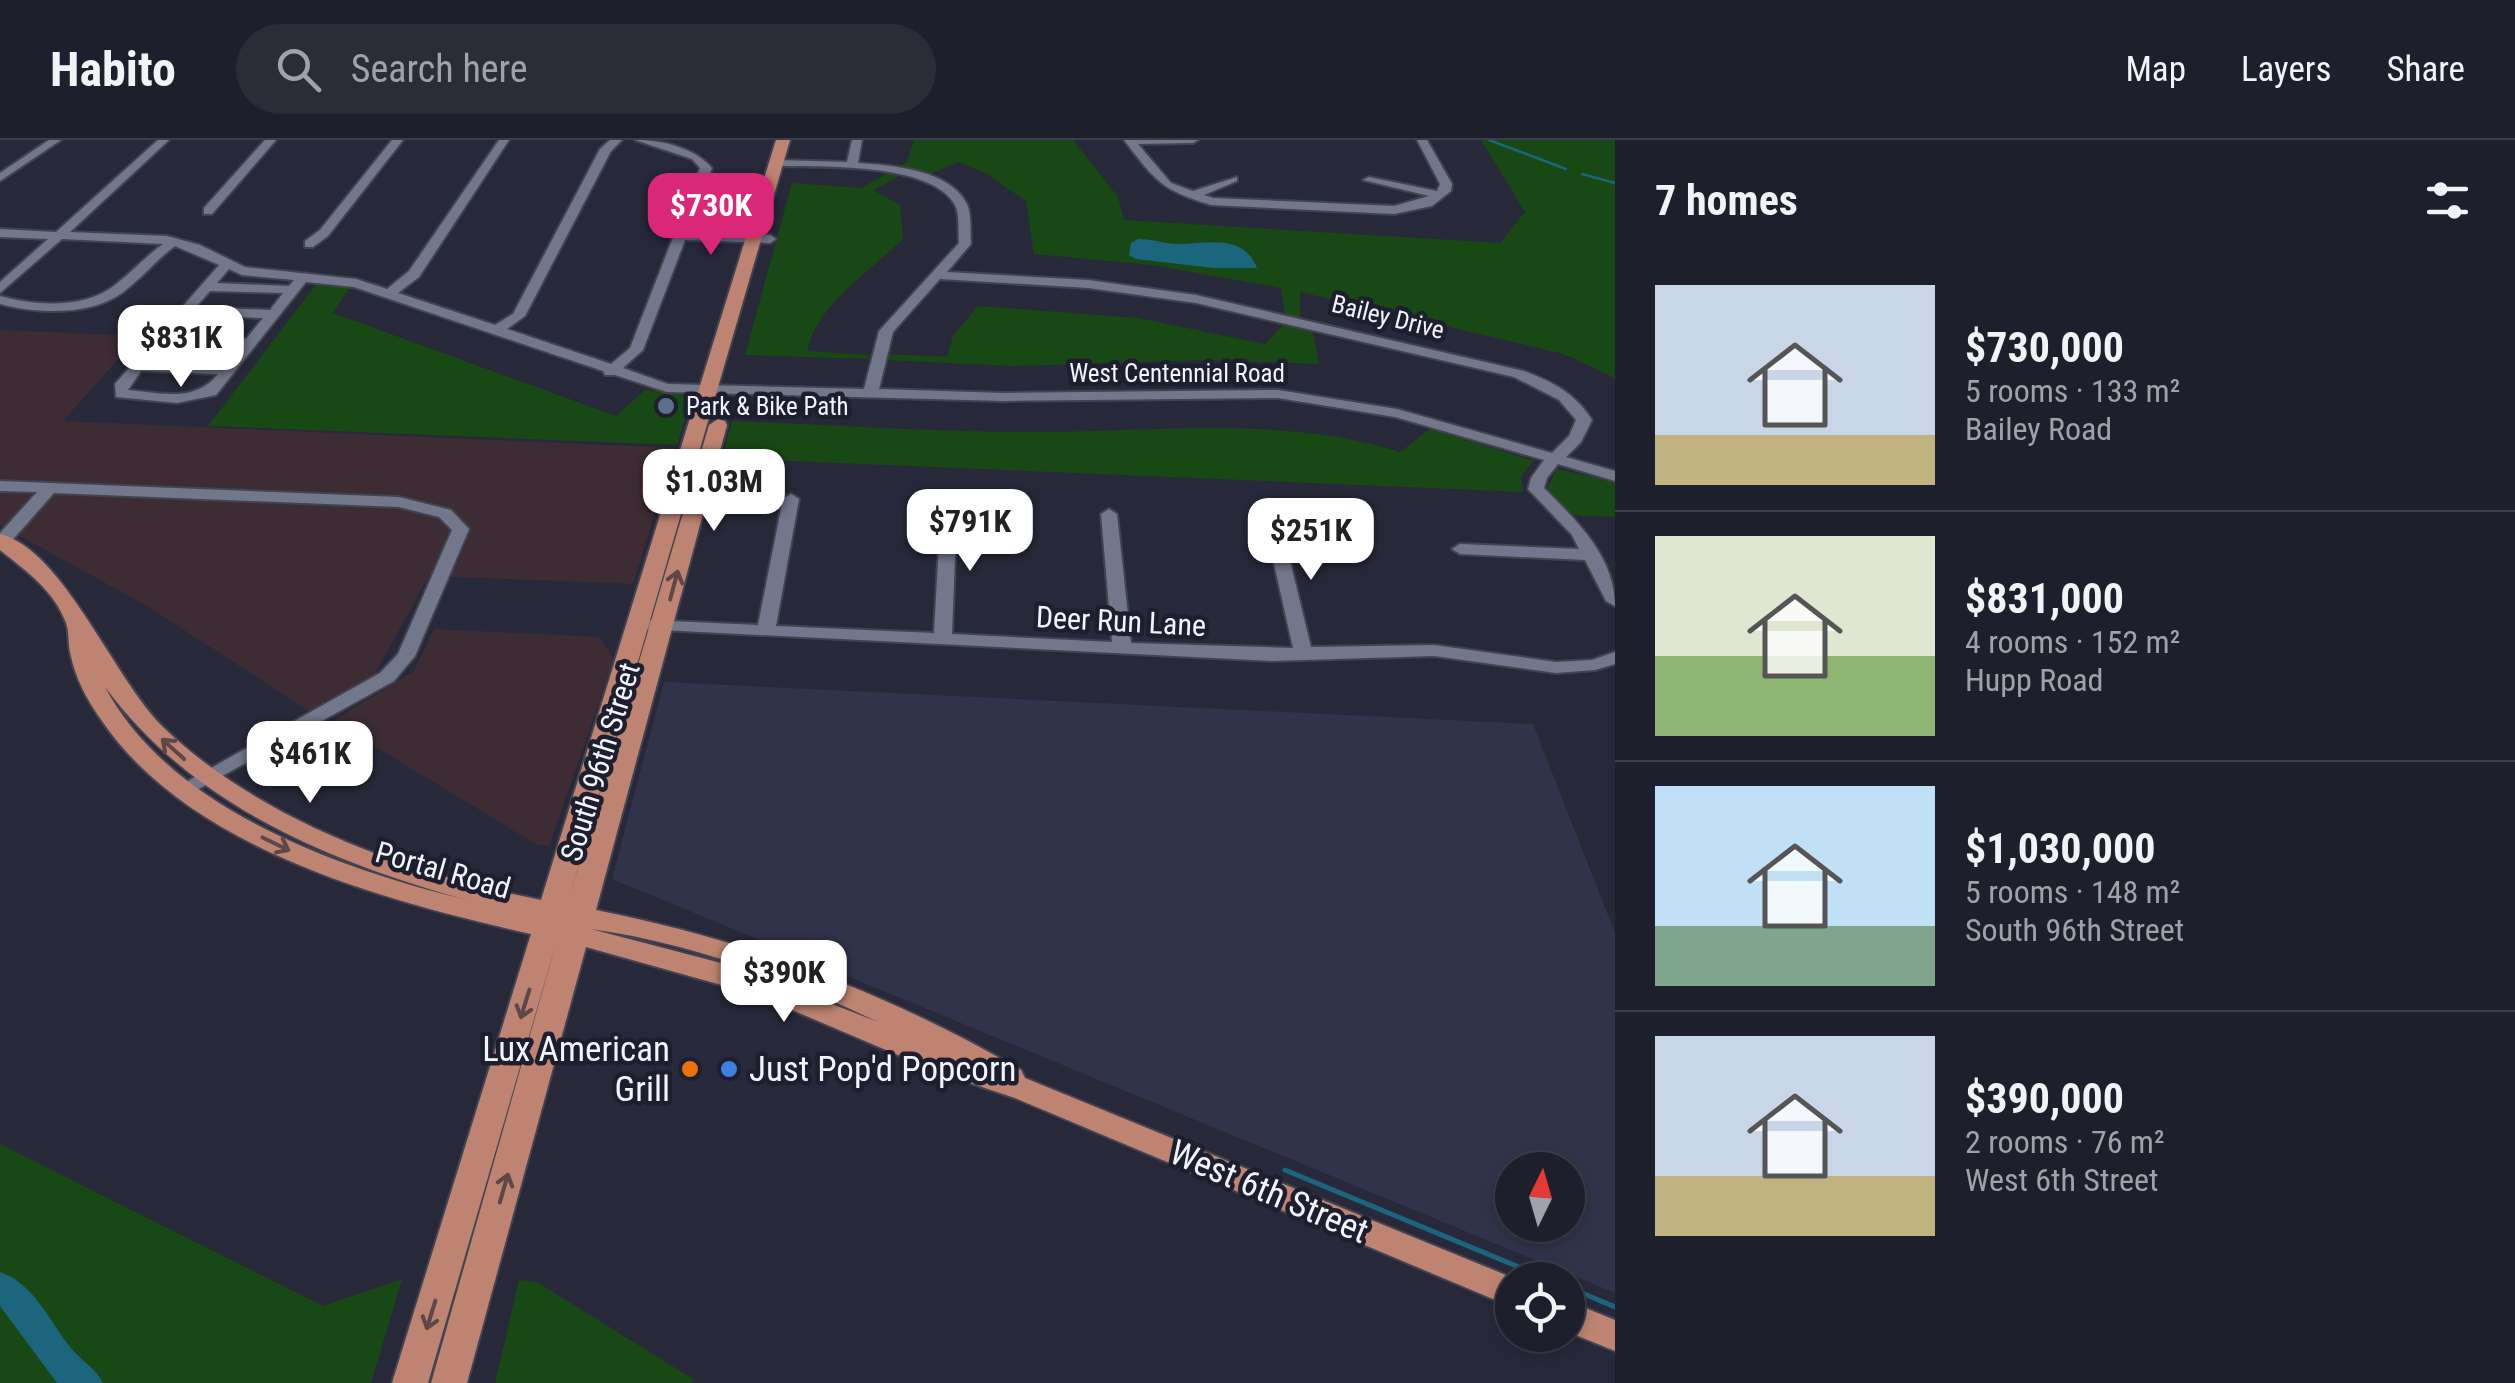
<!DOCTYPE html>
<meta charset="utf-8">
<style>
:root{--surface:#1d1f2c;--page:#2a2c38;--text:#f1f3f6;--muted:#a0a2a9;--line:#3b3d48;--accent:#db2777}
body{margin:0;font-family:"Roboto Condensed",sans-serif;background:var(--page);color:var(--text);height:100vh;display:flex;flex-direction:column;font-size:38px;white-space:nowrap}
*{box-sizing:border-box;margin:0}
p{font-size:32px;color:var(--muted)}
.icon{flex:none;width:55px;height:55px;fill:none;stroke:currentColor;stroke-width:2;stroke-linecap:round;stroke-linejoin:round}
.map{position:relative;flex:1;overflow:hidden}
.side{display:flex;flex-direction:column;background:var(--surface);width:900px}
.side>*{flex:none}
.needle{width:65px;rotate:5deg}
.controls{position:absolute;left:1495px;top:1012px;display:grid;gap:20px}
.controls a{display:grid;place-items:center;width:90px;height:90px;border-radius:50%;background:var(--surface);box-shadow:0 5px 15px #0003,0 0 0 2px var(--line);font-size:50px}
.price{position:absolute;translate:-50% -85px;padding:0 22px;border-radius:20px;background:#fff;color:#222;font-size:32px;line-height:65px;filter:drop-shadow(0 2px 5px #0008)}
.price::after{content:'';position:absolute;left:50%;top:60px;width:30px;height:22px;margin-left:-15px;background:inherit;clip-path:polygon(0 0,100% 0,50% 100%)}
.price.selected{background:var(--accent);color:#fff}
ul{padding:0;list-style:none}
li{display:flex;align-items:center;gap:30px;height:250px;padding:0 40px}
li+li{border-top:2px solid var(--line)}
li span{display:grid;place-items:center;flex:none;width:280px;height:200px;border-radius:0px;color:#555}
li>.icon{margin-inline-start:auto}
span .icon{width:120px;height:120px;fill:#fffc;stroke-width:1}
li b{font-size:42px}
h2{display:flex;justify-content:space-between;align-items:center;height:120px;padding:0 40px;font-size:42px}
header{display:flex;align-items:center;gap:60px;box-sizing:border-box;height:140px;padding:0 50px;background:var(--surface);border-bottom:2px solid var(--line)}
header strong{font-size:48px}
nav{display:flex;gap:55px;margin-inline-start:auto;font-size:35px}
.search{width:700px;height:90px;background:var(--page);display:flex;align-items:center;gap:25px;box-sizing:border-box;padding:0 35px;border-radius:55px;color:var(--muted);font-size:38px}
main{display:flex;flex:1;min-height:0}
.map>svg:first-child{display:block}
.built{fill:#30334a;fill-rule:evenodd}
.industrial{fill:#3e2c34}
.green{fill:#184814}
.water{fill:#1b667d}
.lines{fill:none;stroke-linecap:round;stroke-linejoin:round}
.stream-far1{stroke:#1b667d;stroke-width:2.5}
.stream{stroke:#1b667d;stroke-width:5}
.river{fill:#1b667d;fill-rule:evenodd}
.minor-casing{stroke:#424351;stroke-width:4}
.major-casing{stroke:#424351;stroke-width:4}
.minor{fill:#73778b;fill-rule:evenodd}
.major{fill:#be8471;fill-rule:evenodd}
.oneway{stroke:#5d4749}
.service-dot{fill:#5c6f8a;stroke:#1d1f2f;stroke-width:4}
.food-dot{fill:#e8710a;stroke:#1d1f2f;stroke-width:4}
.shop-dot{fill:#3f7fe0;stroke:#1d1f2f;stroke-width:4}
.labels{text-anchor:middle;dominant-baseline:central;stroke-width:9;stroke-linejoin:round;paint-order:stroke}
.far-street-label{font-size:25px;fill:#f2f4ff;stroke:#1d1f2f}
.far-poi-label{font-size:25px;fill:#f2f4ff;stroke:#1d1f2f;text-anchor:start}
.street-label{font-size:30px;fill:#f2f4ff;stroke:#1d1f2f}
.near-poi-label{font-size:35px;fill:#f2f4ff;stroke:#1d1f2f;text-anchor:end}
.near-street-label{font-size:35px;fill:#f2f4ff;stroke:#1d1f2f}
</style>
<header>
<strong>Habito</strong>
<div class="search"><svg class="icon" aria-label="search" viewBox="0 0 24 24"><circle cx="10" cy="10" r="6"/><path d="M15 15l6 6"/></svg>Search here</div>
<nav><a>Map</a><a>Layers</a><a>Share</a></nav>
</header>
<main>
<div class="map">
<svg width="1615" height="1243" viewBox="0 0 1615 1243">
<rect width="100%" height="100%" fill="#27293a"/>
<path class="built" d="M664 542 1533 584 1615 793V1153L612 739ZM1512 1030H1568V1085H1512Z"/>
<path class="industrial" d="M0 190 139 196 63 281 675 308 633 444 429 436 373 537 310 572 149 467 0 385Z
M434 489 599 497 614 519 549 706 536 704 333 581 414 531Z"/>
<path class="green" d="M914 0H1073L1118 57 1124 80 1500 103 1525 72 1481 0H1615V238L1564 214 1300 152V185L1312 188 1319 224 1205 220 1013 226 884 220 885 214 947 217 953 196 978 166 1138 178 1265 204 1286 182 1281 148 1152 125 1034 114 1026 61 985 33 958 22 926 36 909 31 873 50 900 65 903 99C870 131 816 166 807 211L869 215 868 219 745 215 792 43 861 48 907 22Z
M318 142 350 147 333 173 616 276 645 250 693 254 677 305 208 286Z
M732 281C826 285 920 291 1014 292 1141 294 1277 273 1400 312L1430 289 1534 321 1521 336 1523 352 722 318Z
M1557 329 1615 342V377L1571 375 1547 348Z
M0 1004 323 1166 402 1139 371 1243H0Z
M519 1140 537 1142 693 1239 692 1243H495Z"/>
<path class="water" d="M1138 99C1152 99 1165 104 1179 104 1208 104 1243 93 1257 128H1214L1136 119 1129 115 1131 103Z"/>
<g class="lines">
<path class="stream-far1" d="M1489 0 1566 29
M1582 34 1615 43"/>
<path class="stream" d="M1285 1030 1550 1140
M1568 1147 1615 1167"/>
<path class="river" d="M0 1132C35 1144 49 1181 71 1208 81 1221 96 1228 103 1243H57L0 1166Z"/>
<g class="minor-casing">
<path id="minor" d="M49 0H61L0 41V33Z
M158 0H169L70 92 167 96 200 105 245 127 356 139 387 149 409 131 499 0H509L419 137 398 153 495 185 513 174 600 9 610 0H622L611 11 525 176 507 189 611 224 630 208 700 28 692 19 635 0C661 0 694 7 712 28L687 93 770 95 776 99 770 103 685 100 643 210 623 228 668 244 864 249 879 191 959 103C958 92 960 75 955 65 932 22 819 27 777 26L771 23 777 20 847 22 852 0H862L858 23C892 25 950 30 967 64 972 75 970 93 971 104L947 132 1088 140 1196 155 1524 231C1553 242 1575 253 1592 280L1581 302 1566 317 1615 331V341L1558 324 1547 338 1544 348C1577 381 1615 417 1615 466L1606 461 1585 420 1460 414 1452 409 1460 404 1579 409 1572 395 1528 349 1531 338 1544 320 1395 277 1278 258 1004 261 667 252 615 235H605L603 231 354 147 306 142 216 255 177 263 116 257 115 244 219 125 175 106C156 120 141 139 122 153 90 176 37 174 0 164V156C35 166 85 169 115 145 132 132 146 116 163 104L62 99 0 153V142L48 99 0 97V89L56 92ZM229 129 242 135 294 140 289 146 217 143ZM940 139 1088 148 1196 163 1514 237 1559 260 1576 280 1569 296 1552 313 1397 269 1278 250 1004 253 879 249 893 192ZM210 151 283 153 270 170 196 167ZM190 175 263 178 246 199 172 195ZM165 203 240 207 225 226 148 223ZM141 231 218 234C195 263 161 253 128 250Z
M265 0H276L212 74H204V68Z
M392 0H403L328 96 313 107H305V101L320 90Z
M1124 0H1198L1193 3 1138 4 1171 43 1193 51 1237 37V41L1204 55 1213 58 1394 66 1429 56 1363 40 1369 37 1437 51 1440 44 1417 0H1427L1452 44 1451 51 1432 66 1394 74 1211 65C1162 50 1156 42 1124 0Z
M0 341 399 357 451 370 469 389 415 516 394 541 186 656 179 654 176 650 179 646 380 533 398 514 452 390 439 377 399 367 54 353 8 405 2 406 0 393 37 352 0 351Z
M791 354 799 359 776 486 934 493 941 366 949 361 957 366 952 494 1112 502 1101 374 1109 369 1117 374 1131 503 1293 508 1265 384 1273 379 1281 384 1311 507 1434 505 1556 522 1592 520 1615 512V524L1595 530 1556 533 1434 516 1272 521 642 489 639 485 648 480 758 485 783 359Z"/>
</g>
<g class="major-casing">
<path id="major" d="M776 0H790L567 765 709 285 718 279 725 281 727 285 596 770C747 800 888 853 1021 930L1025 938 1518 1140H1512V1167L1015 958 940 933 757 855 586 807 467 1243H431L557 800 428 1243H392L531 794C387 761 190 710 102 581 87 560 75 538 70 512 68 503 69 490 66 483 54 450 26 431 0 410V394C63 409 115 541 164 588 261 681 412 735 541 760ZM105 547C193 666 332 723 471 761 343 730 171 671 105 547ZM591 789C691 803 787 839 878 882L740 828Z
M1568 1161 1615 1180V1211L1568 1192Z"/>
</g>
<use href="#minor" class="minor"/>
<use href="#major" class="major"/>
</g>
<defs><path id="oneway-shaft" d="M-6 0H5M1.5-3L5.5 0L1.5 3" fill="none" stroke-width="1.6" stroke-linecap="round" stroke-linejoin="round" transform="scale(2.5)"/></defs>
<g class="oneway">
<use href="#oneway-shaft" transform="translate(674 445) rotate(-75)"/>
<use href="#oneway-shaft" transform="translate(173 609) rotate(-138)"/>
<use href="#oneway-shaft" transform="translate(276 704) rotate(26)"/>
<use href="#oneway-shaft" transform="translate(525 864) rotate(107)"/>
<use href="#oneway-shaft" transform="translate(504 1048) rotate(-74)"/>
<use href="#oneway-shaft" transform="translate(431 1175) rotate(107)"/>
</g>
<circle class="service-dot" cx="666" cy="266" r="10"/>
<circle class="food-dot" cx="690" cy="929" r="10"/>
<circle class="shop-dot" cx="729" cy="929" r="10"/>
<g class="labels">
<g class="far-street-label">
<text transform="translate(1388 177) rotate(14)">Bailey Drive</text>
<text x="1177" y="233">West Centennial Road</text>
</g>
<g class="far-poi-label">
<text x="686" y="266">Park &amp; Bike Path</text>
</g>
<g class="street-label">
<text transform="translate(1121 481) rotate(3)">Deer Run Lane</text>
<text transform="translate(600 622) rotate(-73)">South 96th Street</text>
<text transform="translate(443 730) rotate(16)">Portal Road</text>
</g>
<g class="near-poi-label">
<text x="670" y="909">Lux American<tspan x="670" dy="40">Grill</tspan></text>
<text x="749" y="929" text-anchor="start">Just Pop'd Popcorn</text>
</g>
<g class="near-street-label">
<text transform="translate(1269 1052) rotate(23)">West 6th Street</text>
</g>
</g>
</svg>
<div class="controls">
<a><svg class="needle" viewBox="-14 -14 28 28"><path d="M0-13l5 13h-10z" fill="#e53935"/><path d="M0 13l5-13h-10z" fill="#a0a2a9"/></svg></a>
<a><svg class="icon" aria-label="locate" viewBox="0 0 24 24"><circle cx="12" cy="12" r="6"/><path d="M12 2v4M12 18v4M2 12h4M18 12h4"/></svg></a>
</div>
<b class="price selected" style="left:711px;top:118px">$730K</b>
<b class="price" style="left:181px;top:250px">$831K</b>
<b class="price" style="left:714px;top:394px">$1.03M</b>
<b class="price" style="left:970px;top:434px">$791K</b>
<b class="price" style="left:1311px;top:443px">$251K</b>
<b class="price" style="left:310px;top:666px">$461K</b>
<b class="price" style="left:784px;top:885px">$390K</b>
</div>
<section class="side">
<h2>7 homes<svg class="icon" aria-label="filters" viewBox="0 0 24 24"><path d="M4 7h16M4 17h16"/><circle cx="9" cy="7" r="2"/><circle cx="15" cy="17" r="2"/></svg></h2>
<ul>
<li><span style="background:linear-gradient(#c9d6e8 75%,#c2b280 0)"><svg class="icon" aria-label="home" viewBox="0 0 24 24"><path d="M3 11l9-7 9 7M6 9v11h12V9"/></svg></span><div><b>$730,000</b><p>5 rooms · 133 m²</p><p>Bailey Road</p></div></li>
<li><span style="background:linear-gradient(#dfe7d0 60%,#8fb573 0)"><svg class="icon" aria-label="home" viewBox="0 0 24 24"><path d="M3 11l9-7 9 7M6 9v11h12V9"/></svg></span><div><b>$831,000</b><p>4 rooms · 152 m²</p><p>Hupp Road</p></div></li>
<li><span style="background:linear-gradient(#bfe0f5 70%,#7fa58c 0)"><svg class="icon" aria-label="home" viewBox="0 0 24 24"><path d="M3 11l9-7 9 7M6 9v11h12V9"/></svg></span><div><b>$1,030,000</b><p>5 rooms · 148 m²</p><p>South 96th Street</p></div></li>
<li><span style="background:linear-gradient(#c9d6e8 70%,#c2b280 0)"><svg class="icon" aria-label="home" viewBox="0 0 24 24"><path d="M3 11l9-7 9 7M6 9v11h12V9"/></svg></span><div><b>$390,000</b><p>2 rooms · 76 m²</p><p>West 6th Street</p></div></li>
</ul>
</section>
</main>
